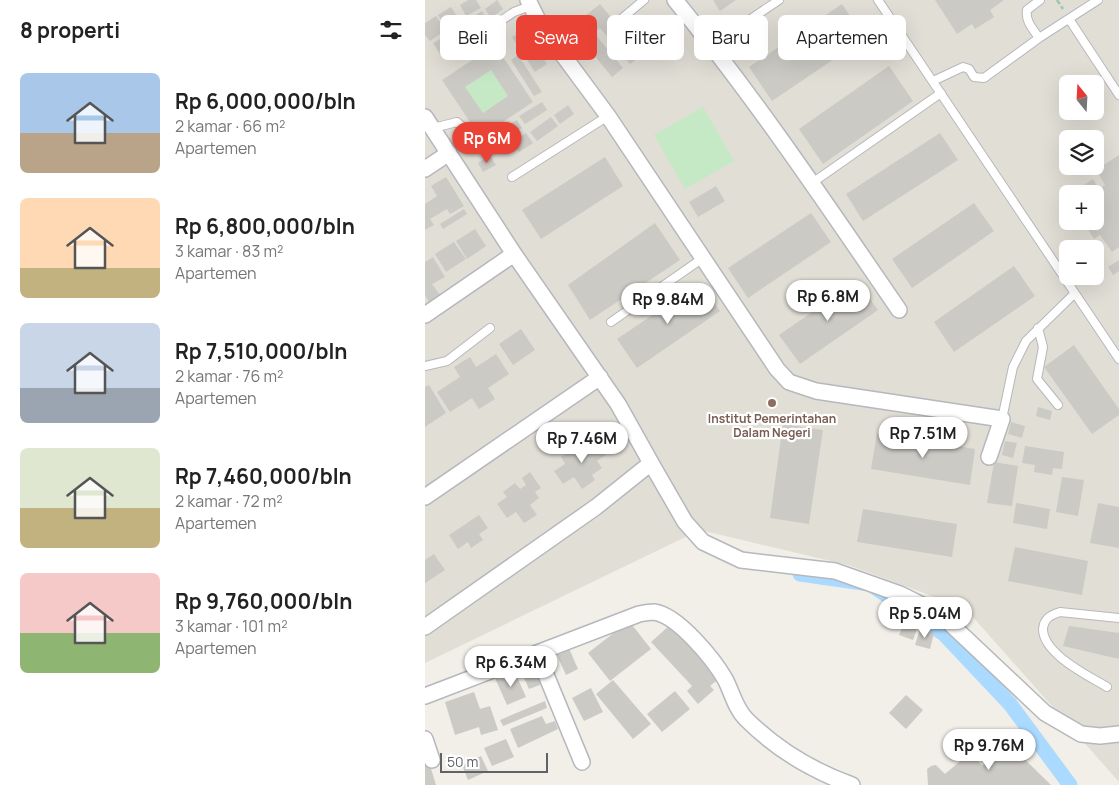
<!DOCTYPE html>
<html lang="id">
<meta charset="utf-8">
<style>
:root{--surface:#fff;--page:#f6f6f6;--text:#222;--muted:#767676;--accent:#ea4335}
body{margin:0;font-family:Manrope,sans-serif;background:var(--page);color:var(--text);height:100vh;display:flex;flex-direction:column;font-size:19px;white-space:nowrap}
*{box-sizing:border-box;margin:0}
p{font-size:16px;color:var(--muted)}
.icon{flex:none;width:28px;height:28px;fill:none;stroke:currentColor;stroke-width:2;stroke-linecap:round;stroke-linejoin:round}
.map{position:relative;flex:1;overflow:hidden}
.sheet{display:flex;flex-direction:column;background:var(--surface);width:425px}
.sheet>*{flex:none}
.top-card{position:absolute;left:15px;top:15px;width:475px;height:45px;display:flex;gap:10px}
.needle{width:32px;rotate:342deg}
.fabs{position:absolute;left:634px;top:75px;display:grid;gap:10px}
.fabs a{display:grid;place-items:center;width:45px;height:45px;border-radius:8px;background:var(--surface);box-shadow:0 5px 20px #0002;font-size:25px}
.scale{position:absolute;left:15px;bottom:12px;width:108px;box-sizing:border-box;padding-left:5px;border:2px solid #5f6368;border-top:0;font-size:14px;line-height:18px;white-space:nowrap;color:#5f6368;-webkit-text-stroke:4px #fff;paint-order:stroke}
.price{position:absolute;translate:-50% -42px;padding:0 11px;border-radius:18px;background:#fff;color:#222;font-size:16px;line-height:32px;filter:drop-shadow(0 1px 2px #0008)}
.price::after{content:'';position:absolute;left:50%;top:30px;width:15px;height:11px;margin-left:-8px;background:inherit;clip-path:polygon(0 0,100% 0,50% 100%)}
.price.on{background:var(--accent);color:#fff}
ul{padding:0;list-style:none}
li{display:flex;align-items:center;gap:15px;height:125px;padding:0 20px}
li span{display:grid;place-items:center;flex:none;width:140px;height:100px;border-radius:8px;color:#555}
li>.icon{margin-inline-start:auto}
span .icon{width:60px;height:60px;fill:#fffc;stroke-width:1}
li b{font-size:21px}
h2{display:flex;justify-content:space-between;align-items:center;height:60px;padding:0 20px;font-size:21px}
.tag{padding:0 18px;border-radius:8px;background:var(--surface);box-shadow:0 5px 20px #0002;font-size:18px;line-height:45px}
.tag.on{background:var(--accent);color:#fff}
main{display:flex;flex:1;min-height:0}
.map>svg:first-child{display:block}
.education{fill:#e1ded6;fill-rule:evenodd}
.green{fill:#c5e8c5}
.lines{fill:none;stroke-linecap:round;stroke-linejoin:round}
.canal{stroke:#aadaff;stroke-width:15}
.building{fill:#cccac5;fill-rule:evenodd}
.service-casing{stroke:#b5b8bc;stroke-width:10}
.minor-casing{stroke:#b5b8bc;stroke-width:18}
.path{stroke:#9cc7a9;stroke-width:2.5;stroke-dasharray:5 2.5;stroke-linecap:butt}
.service{stroke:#fff;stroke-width:8}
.minor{stroke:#fff;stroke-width:15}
.education-dot{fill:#8d6e63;stroke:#fff;stroke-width:2}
.labels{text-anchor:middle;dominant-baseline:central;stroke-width:4.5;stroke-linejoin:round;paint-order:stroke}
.education-label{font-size:12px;font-weight:bold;fill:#785e54;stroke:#fff}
</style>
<main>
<section class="sheet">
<h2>8 properti<svg class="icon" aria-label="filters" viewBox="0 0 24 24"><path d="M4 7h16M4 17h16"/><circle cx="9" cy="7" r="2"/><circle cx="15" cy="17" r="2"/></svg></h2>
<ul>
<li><span style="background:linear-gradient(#a9c7e8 60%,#b9a48a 0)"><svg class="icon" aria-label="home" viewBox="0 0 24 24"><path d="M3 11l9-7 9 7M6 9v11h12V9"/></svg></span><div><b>Rp 6,000,000/bln</b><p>2 kamar · 66 m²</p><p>Apartemen</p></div></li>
<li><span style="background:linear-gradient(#ffd9b3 70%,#c2b280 0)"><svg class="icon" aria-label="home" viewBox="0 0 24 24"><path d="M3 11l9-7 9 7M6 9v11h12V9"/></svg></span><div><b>Rp 6,800,000/bln</b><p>3 kamar · 83 m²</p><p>Apartemen</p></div></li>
<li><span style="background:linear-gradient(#c9d6e8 65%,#9aa5b1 0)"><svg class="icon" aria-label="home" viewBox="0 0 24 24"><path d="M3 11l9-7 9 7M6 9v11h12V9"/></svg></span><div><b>Rp 7,510,000/bln</b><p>2 kamar · 76 m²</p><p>Apartemen</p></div></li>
<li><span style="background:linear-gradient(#dfe7d0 60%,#c2b280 0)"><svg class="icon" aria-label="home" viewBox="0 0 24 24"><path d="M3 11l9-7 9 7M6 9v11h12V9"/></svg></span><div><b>Rp 7,460,000/bln</b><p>2 kamar · 72 m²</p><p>Apartemen</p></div></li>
<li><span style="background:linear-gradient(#f6c9c9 60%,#8fb573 0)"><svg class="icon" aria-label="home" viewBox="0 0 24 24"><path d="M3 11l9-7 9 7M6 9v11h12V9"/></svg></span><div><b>Rp 9,760,000/bln</b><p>3 kamar · 101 m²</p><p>Apartemen</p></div></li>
</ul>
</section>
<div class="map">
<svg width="694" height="785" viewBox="0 0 694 785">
<rect width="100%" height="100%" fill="#f1efe8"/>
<path class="education" d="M0 0H694V782L540 608 423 565 275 530 0 663ZM642 84H670V111H642ZM642 139H670V166H642ZM642 194H670V221H642ZM642 249H670V276H642Z"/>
<path class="green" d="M66 70 83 96 58 113 40 87Z
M278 107 309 161 260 189 229 135Z"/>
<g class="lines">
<path class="canal" d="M375 574 445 584 519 634 585 704 645 785"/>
</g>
<path class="building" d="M43 0H51L56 8 41 16 35 5Z
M72 0 78 9 66 18 60 9Z
M288 0H311L295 11Z
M510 0H579L565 10 569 17 550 29 547 24 532 34Z
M175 4 217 55 205 64 175 28 169 33 198 68 187 77 146 27Z
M417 4 440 38 347 101 324 67Z
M26 7 35 21 22 30 13 15Z
M57 11 63 21 50 29 44 19Z
M11 16 21 30 5 41 0 35V23Z
M39 23 46 35 32 44 25 32Z
M100 29 122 64 110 72 87 37Z
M24 34 31 45 15 54 8 43Z
M54 39 60 48 48 55 42 46Z
M70 45 108 102 55 137 17 80ZM66 70 83 96 58 113 40 87Z
M93 55 117 92 109 96 86 60Z
M464 66 488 101 398 164 374 129Z
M117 102 122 110 100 124 94 116Z
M143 105 149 114 135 124 129 115Z
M126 117 133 126 112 141 105 132Z
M92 120 97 128 83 135 79 127Z
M101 133 108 143 94 152 87 141Z
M515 133 533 160 438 221 421 194Z
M65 155 71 165 58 172 53 163Z
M694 155V247L687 252 675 235 669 239 658 221H670V194H651L650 191 668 179 674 189 680 185 671 170Z
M180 157 198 186 116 239 97 210Z
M21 177 39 206 25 214 22 209 5 219 9 225 0 230V204L12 196 6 186Z
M291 186 300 201 273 217 264 202Z
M549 203 569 231 487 288 467 259Z
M39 209 42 214 18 229 15 224Z
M386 213 406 242 323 298 303 268Z
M230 223 255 260 165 320 143 285Z
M50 229 61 246 42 259 31 241Z
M29 242 41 259 21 272 10 254Z
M8 257 20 277 7 284 15 295 4 302 0 295V262Z
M694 260V271L688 275 683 267Z
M589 266 610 296 529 352 509 322Z
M432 281 453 310 375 364 354 335Z
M275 283 295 311 212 368 192 339Z
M96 329 110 350 88 365 74 344Z
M649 345 694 409V415L667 434 619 367Z
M71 354 84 374 63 388 70 399 54 409 47 398 25 412 12 392 35 377 29 367 45 357 51 367Z
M4 385 21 413 0 427V387Z
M613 407 627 411 625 420 611 416Z
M586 422 600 426 597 438 583 434Z
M358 424 398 430 384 524 345 518Z
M452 433 550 449 545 485 446 469Z
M170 438 181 455 172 461 177 468 167 475 170 480 157 489 149 477 138 484 129 471 140 464 136 457 149 449 155 457 161 453 156 446Z
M580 441 592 443 588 458 577 455Z
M600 446 639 452 637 469 628 468 627 475 609 472 610 465 597 463Z
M569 462 593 466 587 506 562 503Z
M105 472 116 488 110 492 114 498 105 505 112 515 99 523 91 512 82 518 72 504 82 497 78 492 90 483 95 489 101 485 97 478Z
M637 477 659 480 653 516 631 512Z
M591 503 625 509 622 529 588 523Z
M673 503 694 507V548L665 543Z
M438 509 532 524 527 557 432 542Z
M54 515 63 528 54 534 58 540 46 548 43 542 33 549 24 535Z
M590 547 663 561 657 595 583 581Z
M9 554 20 570 0 583V560Z
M204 621 226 649 185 681 163 653Z
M479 624 492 629 488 640 474 635Z
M245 625 273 656 276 654 296 677 285 686 289 690 273 704 262 691 267 686 226 642Z
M644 626 694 633V659L638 646Z
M495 629 509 633 505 649 490 645Z
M143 646 153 669 141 675 130 651Z
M112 664 120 683 104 689 96 671Z
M89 670 101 697 82 705 70 678Z
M188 680 226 724 208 739 171 694Z
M166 688 178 712 159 721 147 698Z
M250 691 265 709 237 732 222 714Z
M49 692 55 709 65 706 73 730 56 735 54 727 30 735 20 702Z
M481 695 498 710 481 729 464 713Z
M120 701 122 708 78 726 75 720Z
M117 716 121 724 130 721 133 729 93 748 85 729Z
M81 739 89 757 67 766 59 748Z
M583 743 626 785H503L502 769 506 766 511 765 520 774 546 752 557 766Z
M56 756 63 771 43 780 37 765Z
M4 762 11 785H0V763Z"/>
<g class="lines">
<g class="service-casing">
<path id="service" d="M453 0 694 359
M644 19 694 95
M195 20 219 0
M614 38C608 29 600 21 602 10L615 0
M287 45 354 0
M25 55 89 12 105 6
M508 81 538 67 544 69 549 77 559 78 614 38 673 0
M8 128 32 122 48 137 64 143 79 136
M87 177 183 116
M387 183 516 93
M186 322 278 258
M613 328 618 347 612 379 633 405
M0 366 22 361 65 328
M577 419 588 367 601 341 649 294
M682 687C664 676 618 654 618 629 619 618 626 615 635 612L694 618"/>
</g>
<g class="minor-casing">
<path id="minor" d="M103 0 115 24 183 116 352 369 364 382 391 391 577 419 564 457
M250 0C331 99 402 205 474 310
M0 117 89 254 193 404 226 463
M0 169 24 153
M0 315 89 254
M0 497 175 377
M0 627 171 507 226 463 260 522 278 542 316 560 410 571 475 594 515 614 620 713 656 734 675 736 694 734
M112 653 157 762
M0 696 214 614C219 613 225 612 229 612 253 615 289 660 300 679 307 692 310 708 321 719 351 749 388 771 427 785
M0 739 7 760"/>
</g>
<path class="path" d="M632 0 638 9"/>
<use href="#service" class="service"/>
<use href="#minor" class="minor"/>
</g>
<circle class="education-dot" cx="347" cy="403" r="5"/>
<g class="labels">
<g class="education-label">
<text x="347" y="418">Institut Pemerintahan<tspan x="347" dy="14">Dalam Negeri</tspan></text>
</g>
</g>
</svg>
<div class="fabs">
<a><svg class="needle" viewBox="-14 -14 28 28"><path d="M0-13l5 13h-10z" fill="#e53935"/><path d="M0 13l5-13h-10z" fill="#767676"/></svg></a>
<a><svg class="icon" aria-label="layers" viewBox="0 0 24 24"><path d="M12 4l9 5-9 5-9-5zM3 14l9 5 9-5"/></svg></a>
<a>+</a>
<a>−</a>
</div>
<div class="scale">50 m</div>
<b class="price on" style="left:62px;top:164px">Rp 6M</b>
<b class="price" style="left:403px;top:322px">Rp 6.8M</b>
<b class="price" style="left:243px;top:325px">Rp 9.84M</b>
<b class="price" style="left:498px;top:459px">Rp 7.51M</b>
<b class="price" style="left:157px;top:464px">Rp 7.46M</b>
<b class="price" style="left:500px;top:639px">Rp 5.04M</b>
<b class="price" style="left:86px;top:688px">Rp 6.34M</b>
<b class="price" style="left:564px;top:771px">Rp 9.76M</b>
<div class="top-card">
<a class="tag">Beli</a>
<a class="tag on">Sewa</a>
<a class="tag">Filter</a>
<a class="tag">Baru</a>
<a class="tag">Apartemen</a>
</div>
</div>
</main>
